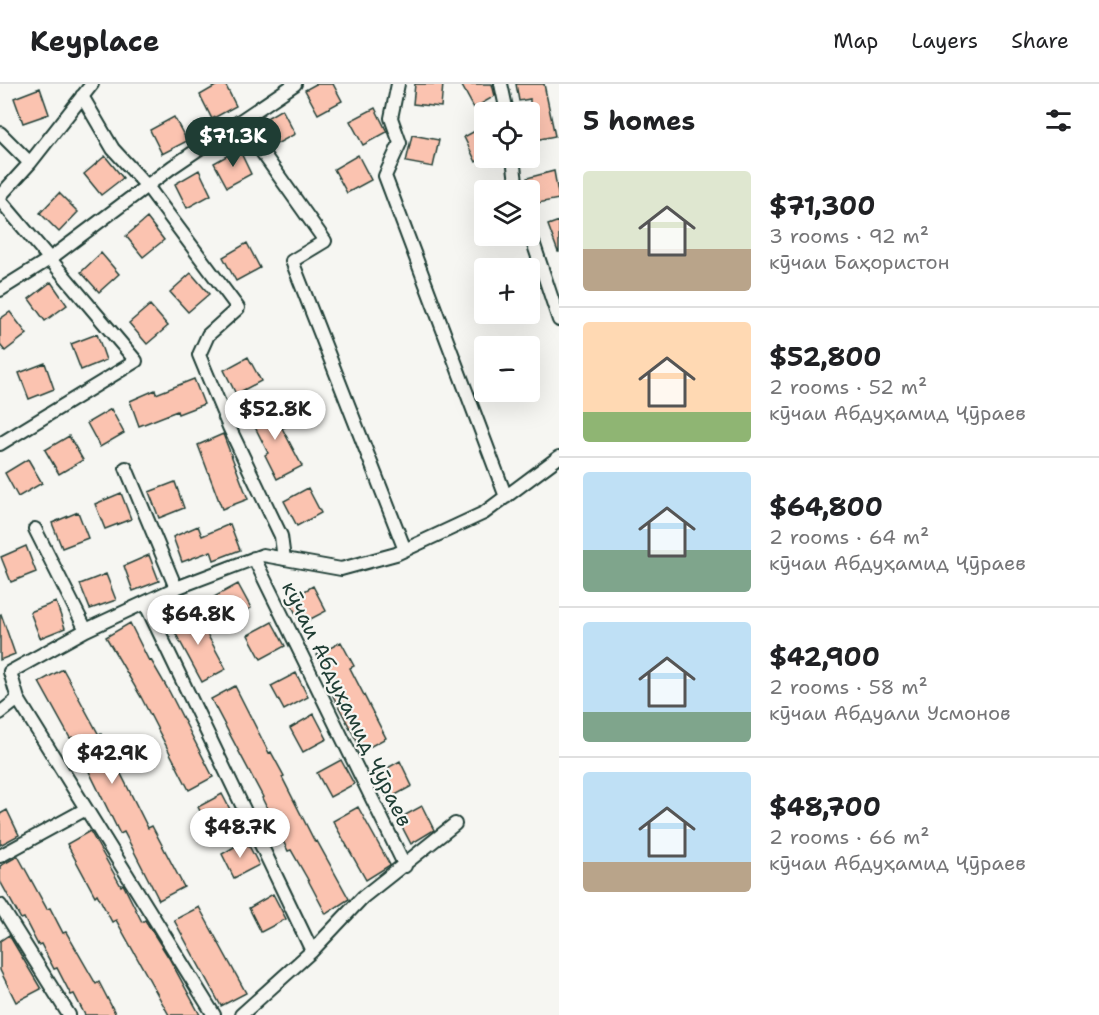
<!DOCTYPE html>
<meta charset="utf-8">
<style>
:root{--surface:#fff;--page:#f6f6f6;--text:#202124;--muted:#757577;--line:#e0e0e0;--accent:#1f3d34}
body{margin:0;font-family:"Shantell Sans",sans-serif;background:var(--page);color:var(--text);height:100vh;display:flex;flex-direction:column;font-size:22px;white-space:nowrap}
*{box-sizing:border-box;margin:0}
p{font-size:20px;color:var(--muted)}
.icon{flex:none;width:33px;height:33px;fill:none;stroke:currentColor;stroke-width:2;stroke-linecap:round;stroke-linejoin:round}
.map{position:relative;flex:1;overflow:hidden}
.side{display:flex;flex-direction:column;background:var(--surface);width:540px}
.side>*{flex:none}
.controls{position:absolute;left:474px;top:18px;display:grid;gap:12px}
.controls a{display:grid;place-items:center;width:66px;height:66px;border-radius:6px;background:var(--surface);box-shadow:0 6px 24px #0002;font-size:30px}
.price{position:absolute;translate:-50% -51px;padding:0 14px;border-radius:21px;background:#fff;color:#222;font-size:20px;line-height:39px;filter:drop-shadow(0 2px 3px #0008)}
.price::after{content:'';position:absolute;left:50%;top:36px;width:18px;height:14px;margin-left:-9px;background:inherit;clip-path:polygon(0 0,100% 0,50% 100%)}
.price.selected{background:var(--accent);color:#fff}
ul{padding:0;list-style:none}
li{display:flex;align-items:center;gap:18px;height:150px;padding:0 24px}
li+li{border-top:2px solid var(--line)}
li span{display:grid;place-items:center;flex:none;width:168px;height:120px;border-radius:6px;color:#555}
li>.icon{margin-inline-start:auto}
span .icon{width:72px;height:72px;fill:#fffc;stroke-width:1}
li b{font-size:26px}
h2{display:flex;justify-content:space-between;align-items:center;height:72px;padding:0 24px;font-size:26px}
header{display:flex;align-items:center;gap:36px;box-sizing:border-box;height:84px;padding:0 30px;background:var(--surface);border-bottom:2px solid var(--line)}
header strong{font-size:28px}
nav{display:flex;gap:33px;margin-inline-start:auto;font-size:21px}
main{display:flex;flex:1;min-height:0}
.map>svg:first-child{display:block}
.building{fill:#fbc3b0;stroke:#1f3d34;stroke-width:1.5}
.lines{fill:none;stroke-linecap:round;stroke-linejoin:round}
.minor-casing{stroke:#1f3d34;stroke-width:16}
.minor{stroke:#f6f6f2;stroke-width:12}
.labels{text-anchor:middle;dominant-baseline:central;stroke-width:4.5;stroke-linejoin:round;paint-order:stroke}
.street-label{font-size:21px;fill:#1f3d34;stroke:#f6f6f2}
</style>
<header>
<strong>Keyplace</strong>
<nav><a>Map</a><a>Layers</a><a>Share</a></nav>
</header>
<main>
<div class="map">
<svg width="559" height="931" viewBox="0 0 559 931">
<rect width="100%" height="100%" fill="#f6f6f2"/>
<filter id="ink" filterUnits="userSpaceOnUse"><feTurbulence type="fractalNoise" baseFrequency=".0167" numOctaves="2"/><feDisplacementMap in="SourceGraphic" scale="12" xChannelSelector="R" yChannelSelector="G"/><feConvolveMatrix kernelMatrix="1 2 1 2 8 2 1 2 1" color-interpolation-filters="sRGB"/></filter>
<g filter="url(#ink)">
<path class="building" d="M219 0H225L236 22 212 35 200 11Z
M316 0H333L342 17 318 30 305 6Z
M415 0H443L441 23 413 20Z
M461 0H492L495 12 474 24Z
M516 0H544L555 52 530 57V15L519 17Z
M40 4 49 30 23 39 14 14Z
M375 24 387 48 363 61 350 37Z
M282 25 295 50 271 63 258 39Z
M174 33 187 57 162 70 150 46Z
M484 42V73L476 78 464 53Z
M412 51 439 56 433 83 406 78Z
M239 65 251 90 227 103 214 79Z
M358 71 371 96 347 109 334 85Z
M105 72 123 94 101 111 84 90Z
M199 86 211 111 187 124 175 100Z
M554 87 559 115 533 120 527 94Z
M59 109 78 128 59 148 40 129Z
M147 134 164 156 143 173 126 152Z
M559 137V168H558L548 141Z
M247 159 260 184 236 197 223 173Z
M101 169 119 190 99 208 81 188Z
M191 189 209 210 188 228 170 208Z
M51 198 67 221 45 237 29 215Z
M150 221 168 242 147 260 129 239Z
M10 228 27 250 5 267 0 261V235Z
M97 250 106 276 81 286 71 260Z
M248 273 261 297 236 310 224 286Z
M45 279 54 305 29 315 19 289Z
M194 295 204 320 178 330 177 327 139 342 130 317 155 306 156 310Z
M273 318 285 343 282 344 302 382 277 395 265 371 268 369 249 331Z
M111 325 124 349 100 363 87 339Z
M223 350 248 415 222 425 198 361Z
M69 352 83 376 59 390 45 366Z
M28 375 42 399 18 413 5 389Z
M175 398 184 424 159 434 149 408Z
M308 404 321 429 297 442 284 417Z
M121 409 131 435 105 445 95 420Z
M78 428 88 454 62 464 52 439Z
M230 440 240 466 214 476 211 467 182 478 173 453 198 442 202 452Z
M26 462 36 488 11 498 1 473Z
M149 471 159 497 133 507 124 482Z
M106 490 116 516 90 525 80 500Z
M238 500 251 524 226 537 214 513Z
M313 502 326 527 301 540 289 516Z
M56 518 65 544 40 554 30 528Z
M194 526 226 585 202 598 170 539Z
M1 530 15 570 0 576V531Z
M272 538 285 562 261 575 248 551Z
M130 539 149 577 151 576 169 607 213 693 189 706 141 613 106 553Z
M341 558 354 582 350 584 386 654 362 667 333 612 337 609 317 571Z
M63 585 99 651 101 650 148 744 152 742 184 803 159 816 124 748 120 750 72 653 70 654 39 598Z
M296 589 308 613 284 626 271 602Z
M235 602 269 669 271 668 284 692 282 693 315 758 317 757 349 815 326 830 307 794 291 766 288 767 262 714 263 713 211 615Z
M314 630 327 655 303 668 290 644Z
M341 676 354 700 330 713 317 689Z
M400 677 412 702 388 715 375 691Z
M222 710 235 735 211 748 198 723Z
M422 722 434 746 411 760 398 735Z
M358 723 390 781 366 796 333 737Z
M7 726 19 751 0 761V730Z
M90 747 121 802 123 800 142 838 145 836 169 874 200 931H169L116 836 112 838 97 810 95 812 67 760Z
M246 756 259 781 234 794 222 770Z
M18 772 47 825 50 824 63 849 66 848 96 900 99 898 116 931H85L74 910 71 911 57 884 54 885 41 860 38 861 24 834 21 835 0 797V782Z
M273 810 286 835 261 848 249 824Z
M199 823 246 909 221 922 174 836Z
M9 851 41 905 16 918 0 886V857Z"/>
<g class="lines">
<g class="minor-casing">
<path id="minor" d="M398 0 391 34 400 59 385 92 506 413
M501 0 507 28
M82 12 113 65 147 102 238 224 208 251 199 271 229 343 281 452 284 475
M240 37 325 157 292 177 405 466
M0 49 30 79
M513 74 517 106
M0 112 30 79 92 0
M0 116 136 277 0 360
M530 149 559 236
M0 206 51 174 172 83 295 0
M126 384 176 504
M35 445 86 546
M254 474 405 782
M145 519 312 867
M18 615 214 931
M0 629 18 615 10 588 86 546 176 504 263 471 341 485 396 470 484 429 559 373
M0 772 86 725
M0 821 69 931
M241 931 312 867 363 813 455 740"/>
</g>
<use href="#minor" class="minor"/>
</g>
</g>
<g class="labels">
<g class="street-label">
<text transform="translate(347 620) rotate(64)">кӯчаи Абдуҳамид Ҷӯраев</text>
</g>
</g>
</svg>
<div class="controls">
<a><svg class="icon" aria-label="locate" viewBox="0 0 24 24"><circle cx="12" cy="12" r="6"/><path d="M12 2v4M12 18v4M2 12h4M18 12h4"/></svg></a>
<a><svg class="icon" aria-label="layers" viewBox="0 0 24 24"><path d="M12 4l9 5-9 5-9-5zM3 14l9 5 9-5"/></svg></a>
<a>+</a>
<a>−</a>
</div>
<b class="price selected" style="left:233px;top:84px">$71.3K</b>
<b class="price" style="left:275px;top:357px">$52.8K</b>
<b class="price" style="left:198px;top:562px">$64.8K</b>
<b class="price" style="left:112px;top:701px">$42.9K</b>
<b class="price" style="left:240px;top:775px">$48.7K</b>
</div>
<section class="side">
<h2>5 homes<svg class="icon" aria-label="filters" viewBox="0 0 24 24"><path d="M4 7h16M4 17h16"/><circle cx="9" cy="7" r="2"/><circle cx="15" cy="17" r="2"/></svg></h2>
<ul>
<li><span style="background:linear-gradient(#dfe7d0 65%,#b9a48a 0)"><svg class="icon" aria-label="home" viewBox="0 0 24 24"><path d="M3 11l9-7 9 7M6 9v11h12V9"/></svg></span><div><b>$71,300</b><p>3 rooms · 92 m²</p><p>кӯчаи Баҳористон</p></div></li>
<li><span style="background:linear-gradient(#ffd9b3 75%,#8fb573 0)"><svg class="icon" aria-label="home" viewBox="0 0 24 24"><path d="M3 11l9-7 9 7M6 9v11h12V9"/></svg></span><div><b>$52,800</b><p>2 rooms · 52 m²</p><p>кӯчаи Абдуҳамид Ҷӯраев</p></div></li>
<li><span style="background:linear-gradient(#bfe0f5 65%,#7fa58c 0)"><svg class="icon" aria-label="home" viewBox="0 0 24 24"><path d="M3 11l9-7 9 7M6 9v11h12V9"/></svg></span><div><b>$64,800</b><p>2 rooms · 64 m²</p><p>кӯчаи Абдуҳамид Ҷӯраев</p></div></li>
<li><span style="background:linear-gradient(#bfe0f5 75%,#7fa58c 0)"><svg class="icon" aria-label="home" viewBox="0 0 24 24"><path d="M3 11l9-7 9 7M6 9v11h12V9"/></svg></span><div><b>$42,900</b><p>2 rooms · 58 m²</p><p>кӯчаи Абдуали Усмонов</p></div></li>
<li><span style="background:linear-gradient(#bfe0f5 75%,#b9a48a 0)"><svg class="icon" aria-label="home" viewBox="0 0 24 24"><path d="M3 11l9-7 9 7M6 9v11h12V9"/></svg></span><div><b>$48,700</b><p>2 rooms · 66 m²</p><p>кӯчаи Абдуҳамид Ҷӯраев</p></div></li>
</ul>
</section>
</main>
